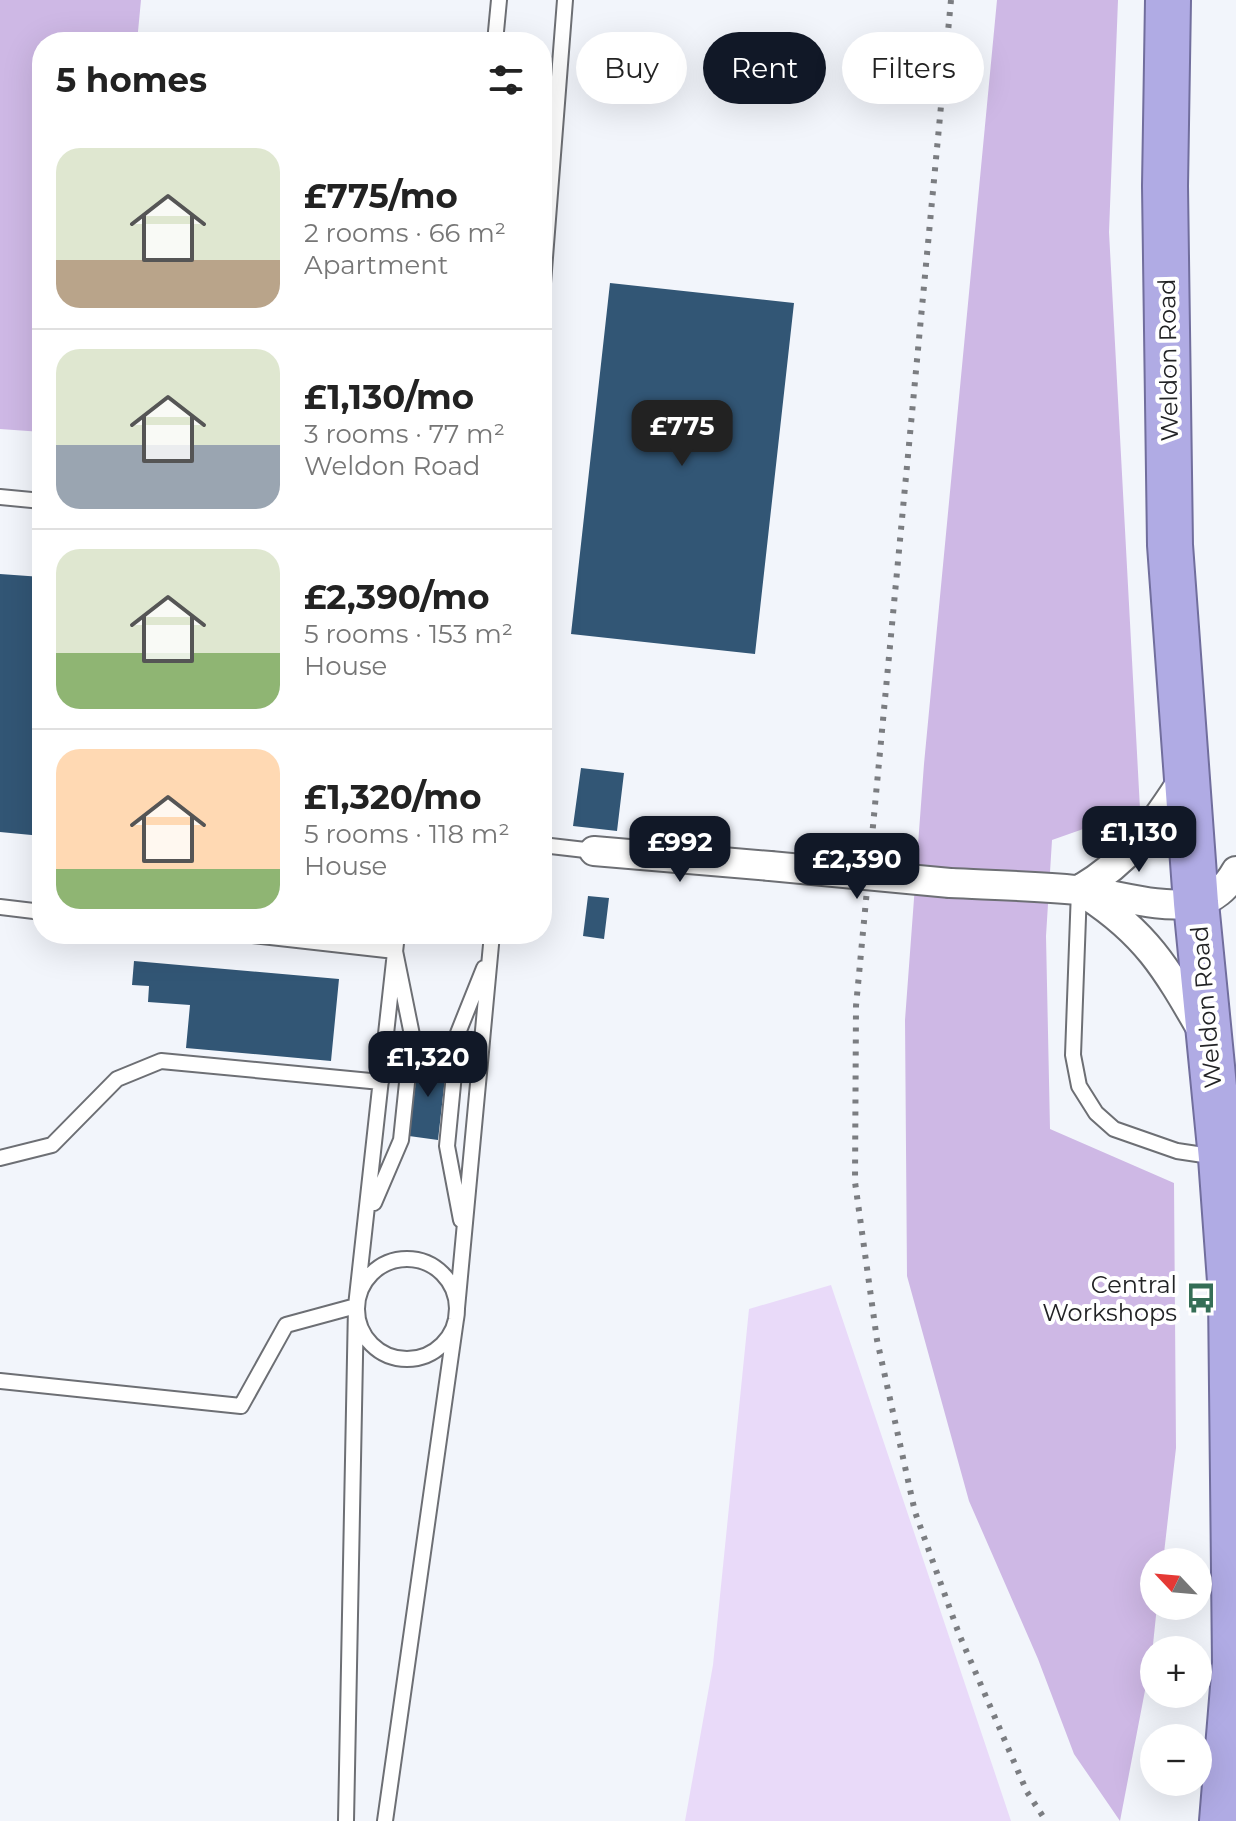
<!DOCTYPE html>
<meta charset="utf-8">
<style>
:root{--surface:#fff;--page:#f2f2f2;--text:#222;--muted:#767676;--line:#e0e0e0;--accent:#111827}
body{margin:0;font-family:Montserrat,sans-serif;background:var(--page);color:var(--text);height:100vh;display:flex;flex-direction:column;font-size:30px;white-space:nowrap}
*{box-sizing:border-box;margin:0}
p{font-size:26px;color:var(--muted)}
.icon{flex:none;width:44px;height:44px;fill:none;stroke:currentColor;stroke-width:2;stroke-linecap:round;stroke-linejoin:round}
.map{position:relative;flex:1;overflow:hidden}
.details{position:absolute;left:32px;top:32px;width:520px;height:912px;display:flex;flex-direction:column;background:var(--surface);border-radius:32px;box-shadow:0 8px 32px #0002}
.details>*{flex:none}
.hud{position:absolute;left:576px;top:32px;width:540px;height:72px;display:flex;gap:16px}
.needle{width:52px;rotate:296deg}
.fabs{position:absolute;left:1140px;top:1548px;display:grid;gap:16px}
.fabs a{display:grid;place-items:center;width:72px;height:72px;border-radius:50%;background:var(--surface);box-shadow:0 8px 32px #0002;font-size:40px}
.price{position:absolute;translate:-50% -68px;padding:0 18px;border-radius:16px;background:var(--accent);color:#fff;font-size:26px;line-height:52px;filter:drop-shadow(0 2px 4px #0008)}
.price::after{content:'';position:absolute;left:50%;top:48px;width:24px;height:18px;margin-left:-12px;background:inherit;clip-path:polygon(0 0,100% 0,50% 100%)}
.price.on{background:#222;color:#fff}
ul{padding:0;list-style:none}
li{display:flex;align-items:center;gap:24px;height:200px;padding:0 24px}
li+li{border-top:2px solid var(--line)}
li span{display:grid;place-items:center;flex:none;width:224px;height:160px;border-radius:24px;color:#555}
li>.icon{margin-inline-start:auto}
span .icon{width:96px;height:96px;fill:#fffc;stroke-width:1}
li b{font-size:34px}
h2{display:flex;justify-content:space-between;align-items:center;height:96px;padding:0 24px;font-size:34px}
.chip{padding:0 28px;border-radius:36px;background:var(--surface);box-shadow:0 8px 32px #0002;font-size:28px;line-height:72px}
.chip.on{background:var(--accent);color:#fff}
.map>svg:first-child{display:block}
.green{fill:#e9daf9}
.forest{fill:#ceb8e5}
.building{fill:#325675}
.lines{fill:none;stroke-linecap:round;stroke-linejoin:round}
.service-casing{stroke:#6d6f74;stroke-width:18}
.minor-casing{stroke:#6d6f74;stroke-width:32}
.trunk-casing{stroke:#716e9d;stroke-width:48}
.service{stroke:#fff;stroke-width:14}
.minor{stroke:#fff;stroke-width:28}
.trunk{stroke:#b0abe4;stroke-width:44}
.rail{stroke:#7b7d81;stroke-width:6;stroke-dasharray:4 8;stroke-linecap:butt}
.minor-bridge-casing{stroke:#6d6f74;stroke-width:32;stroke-linecap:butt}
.minor-bridge{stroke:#fff;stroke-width:28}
.labels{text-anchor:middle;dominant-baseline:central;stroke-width:8;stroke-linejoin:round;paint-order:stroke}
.street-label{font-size:24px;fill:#222325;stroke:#fff}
.poi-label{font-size:24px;fill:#222325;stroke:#fff;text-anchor:end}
</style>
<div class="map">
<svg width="1236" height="1821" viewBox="0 0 1236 1821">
<rect width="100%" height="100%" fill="#f2f5fb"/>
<path class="green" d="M831 1285 1011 1821H685L713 1665 749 1309Z"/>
<path class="forest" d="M0 0H141L137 42H42V432L0 429Z
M997 0H1118L1109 232 1140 809 1052 840 1046 936 1050 1129 1174 1183 1176 1448 1163 1562H1154V1606H1157L1152 1654 1120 1821 1074 1754 1038 1659 969 1501 907 1276 905 1020 924 764Z"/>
<path class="building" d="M610 283 794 303 755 654 571 634Z
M0 574 42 577V836L0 832Z
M581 768 624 773 617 831 573 826Z
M588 896 609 898 604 939 583 936Z
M134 961 339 979 331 1061 186 1048 190 1005 148 1002 149 986 132 985Z
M419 1057 447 1060 438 1140 409 1136Z"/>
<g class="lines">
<g class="service-casing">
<path id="service" d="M495 42 499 0
M542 296 565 0
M0 497 42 501
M542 845 594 851
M1079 890 1073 1055 1079 1086 1096 1113 1114 1129 1177 1151 1217 1157
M0 907 42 912
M244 934 395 951 412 1035 401 1140 374 1203
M0 1158 52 1145 117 1079 161 1061 381 1082
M461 1220 447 1146 458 1033 484 968
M357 1309a50 50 0 1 1 100 0a50 50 0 1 1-100 0Z
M0 1381 241 1406 286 1325 356 1306
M346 1821 356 1306 397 934
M385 1821 456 1319 492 934"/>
</g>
<g class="minor-casing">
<path id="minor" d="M594 851 770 866
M950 883C992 885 1036 886 1078 890 1117 894 1155 909 1194 903 1213 900 1227 887 1236 871
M1079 890C1130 860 1155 824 1186 775
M1087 895C1148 935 1167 970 1203 1032"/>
</g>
<g class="trunk-casing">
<path id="trunk" d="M1168 0 1165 186 1170 545 1196 903 1221 1158 1231 1295 1235 1663 1222 1821"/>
</g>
<use href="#service" class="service"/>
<use href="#minor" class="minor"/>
<use href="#trunk" class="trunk"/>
<path class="rail" d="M951 0 856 1006 855 1182 877 1340 915 1512 959 1634 1027 1792 1046 1821"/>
<g class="minor-bridge-casing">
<path id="minor-bridge" d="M770 866 950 883"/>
</g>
<use href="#minor-bridge" class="minor-bridge"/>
</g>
<defs>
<g id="bus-bare" transform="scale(2.4)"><path d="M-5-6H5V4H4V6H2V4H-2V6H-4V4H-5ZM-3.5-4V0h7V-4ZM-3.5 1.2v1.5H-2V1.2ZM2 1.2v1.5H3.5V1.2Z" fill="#356e56" stroke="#fff" stroke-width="2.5" paint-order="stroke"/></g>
</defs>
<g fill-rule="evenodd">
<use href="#bus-bare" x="1201" y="1298"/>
</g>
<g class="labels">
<g class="street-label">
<text transform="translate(1168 360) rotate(-91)">Weldon Road</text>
<text transform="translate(1206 1007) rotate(-95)">Weldon Road</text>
</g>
<g class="poi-label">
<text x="1177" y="1284">Central<tspan x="1177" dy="28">Workshops</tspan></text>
</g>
</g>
</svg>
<div class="fabs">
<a><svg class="needle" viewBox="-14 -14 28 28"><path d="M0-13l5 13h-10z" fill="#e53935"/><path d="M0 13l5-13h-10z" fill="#767676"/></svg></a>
<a>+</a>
<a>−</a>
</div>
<b class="price on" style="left:682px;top:468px">£775</b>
<b class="price" style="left:1139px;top:874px">£1,130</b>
<b class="price" style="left:680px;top:884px">£992</b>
<b class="price" style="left:857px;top:901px">£2,390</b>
<b class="price" style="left:428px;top:1099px">£1,320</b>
<div class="hud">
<a class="chip">Buy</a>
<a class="chip on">Rent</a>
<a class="chip">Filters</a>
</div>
<section class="details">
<h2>5 homes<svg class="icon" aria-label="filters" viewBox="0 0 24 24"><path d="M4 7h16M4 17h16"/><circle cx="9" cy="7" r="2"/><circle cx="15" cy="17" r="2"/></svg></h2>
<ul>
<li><span style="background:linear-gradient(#dfe7d0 70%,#b9a48a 0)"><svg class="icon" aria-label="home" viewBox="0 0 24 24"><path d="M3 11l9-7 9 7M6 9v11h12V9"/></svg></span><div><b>£775/mo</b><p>2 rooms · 66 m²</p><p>Apartment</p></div></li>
<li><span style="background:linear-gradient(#dfe7d0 60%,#9aa5b1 0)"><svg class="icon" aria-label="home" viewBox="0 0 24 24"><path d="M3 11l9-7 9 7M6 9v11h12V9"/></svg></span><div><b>£1,130/mo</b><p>3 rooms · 77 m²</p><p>Weldon Road</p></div></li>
<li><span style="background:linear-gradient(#dfe7d0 65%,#8fb573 0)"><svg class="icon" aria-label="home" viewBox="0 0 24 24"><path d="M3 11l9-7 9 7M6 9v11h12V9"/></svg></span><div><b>£2,390/mo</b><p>5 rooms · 153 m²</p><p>House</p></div></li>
<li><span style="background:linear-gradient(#ffd9b3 75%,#8fb573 0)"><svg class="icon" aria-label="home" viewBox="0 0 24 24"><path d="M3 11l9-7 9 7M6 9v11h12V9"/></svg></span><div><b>£1,320/mo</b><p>5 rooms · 118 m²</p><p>House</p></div></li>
</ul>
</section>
</div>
